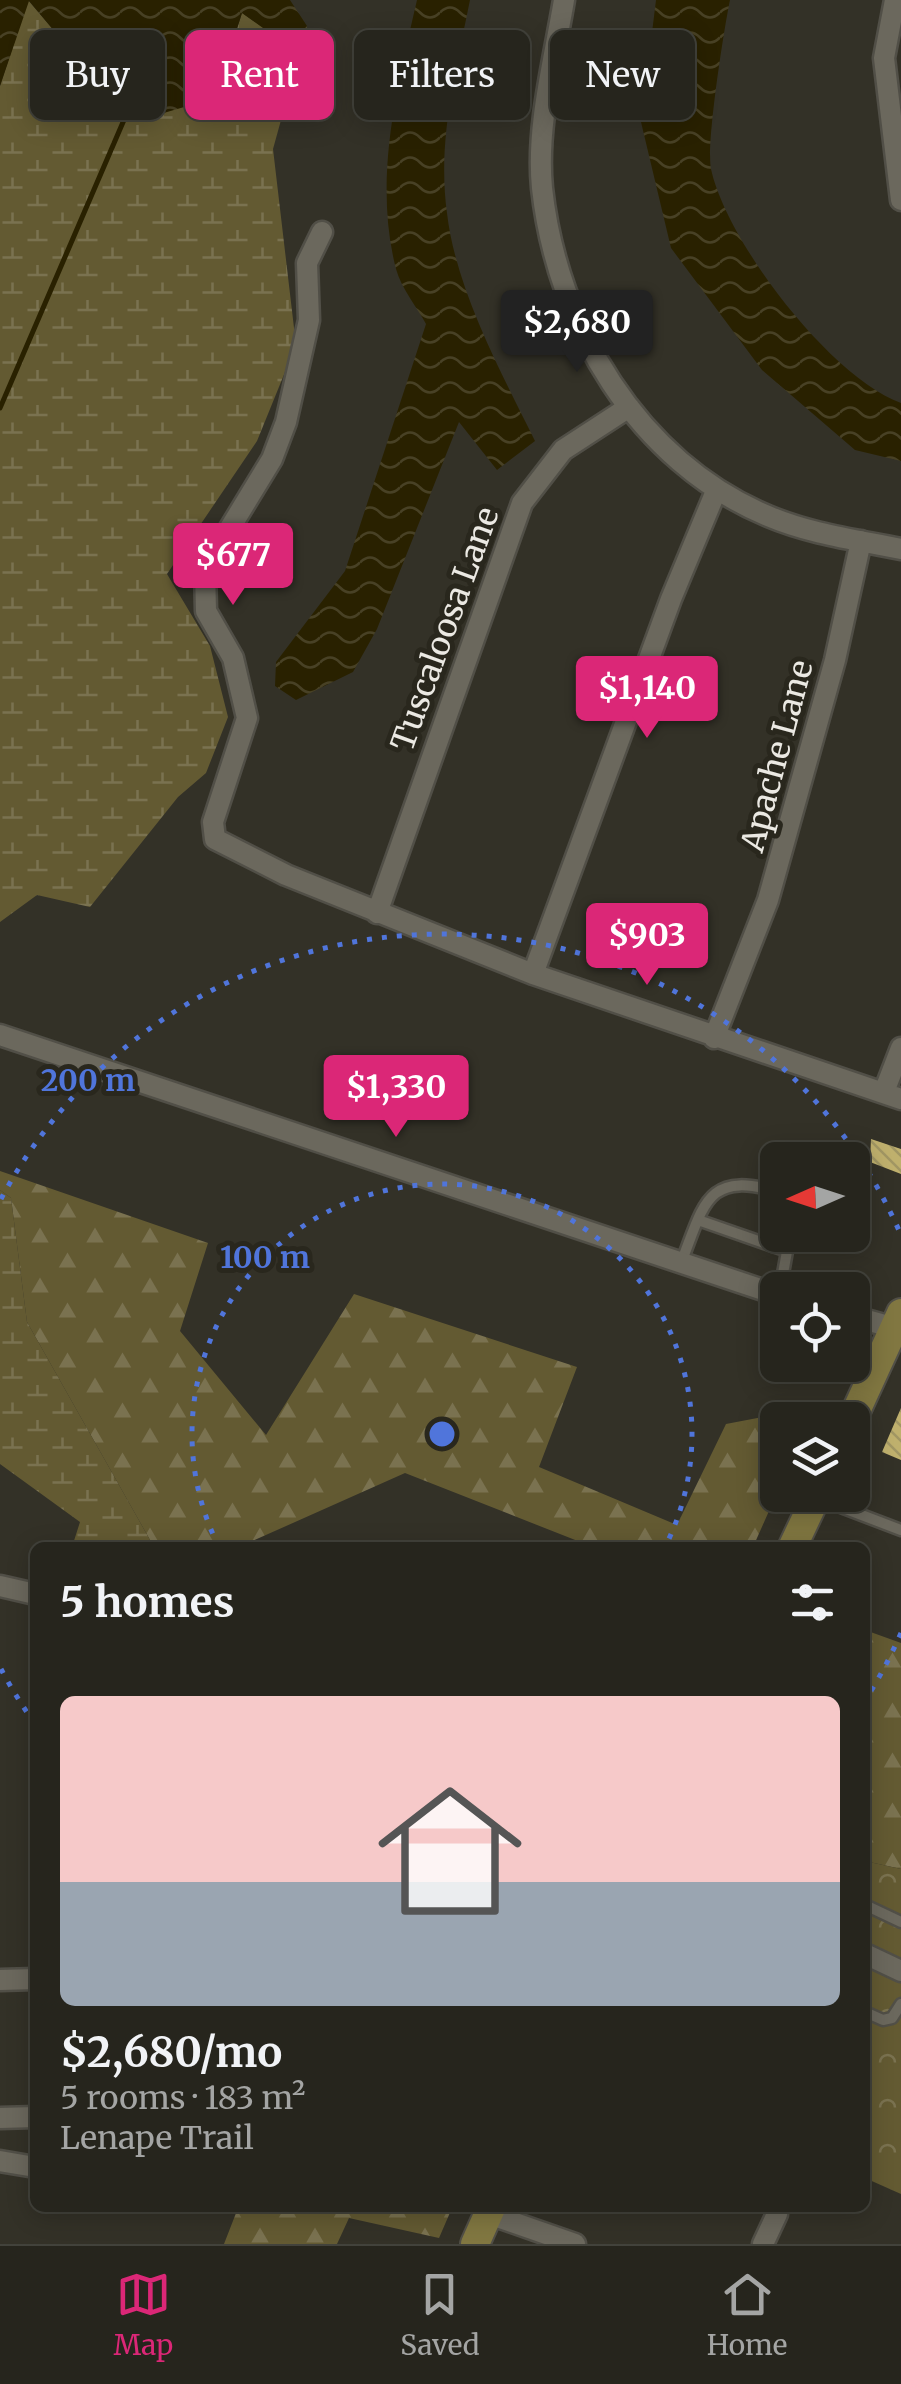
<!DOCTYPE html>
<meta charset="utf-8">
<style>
:root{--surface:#26251d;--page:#32312a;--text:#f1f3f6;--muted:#a4a5a4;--line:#42423b;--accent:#db2777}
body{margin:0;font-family:Merriweather,serif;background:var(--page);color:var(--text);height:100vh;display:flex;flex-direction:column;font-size:38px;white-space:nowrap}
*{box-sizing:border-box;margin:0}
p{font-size:32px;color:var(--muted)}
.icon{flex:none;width:55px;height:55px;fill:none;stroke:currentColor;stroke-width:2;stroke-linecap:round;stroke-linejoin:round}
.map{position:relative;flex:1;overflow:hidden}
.drawer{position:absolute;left:30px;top:1542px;width:840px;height:670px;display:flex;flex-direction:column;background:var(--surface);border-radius:15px;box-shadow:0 5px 25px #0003,0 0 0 2px var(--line)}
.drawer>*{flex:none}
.top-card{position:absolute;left:30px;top:30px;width:842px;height:90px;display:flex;gap:20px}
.needle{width:65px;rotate:267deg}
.controls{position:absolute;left:760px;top:1142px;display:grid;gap:20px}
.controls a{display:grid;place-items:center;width:110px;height:110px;border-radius:15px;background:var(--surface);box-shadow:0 5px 25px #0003,0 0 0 2px var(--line);font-size:50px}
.price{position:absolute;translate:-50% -85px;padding:0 22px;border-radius:10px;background:var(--accent);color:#fff;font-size:32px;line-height:65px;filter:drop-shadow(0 2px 5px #0008)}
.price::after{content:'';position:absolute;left:50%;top:60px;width:30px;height:22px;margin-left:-15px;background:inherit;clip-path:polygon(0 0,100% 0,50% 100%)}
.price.on{background:#222;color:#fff}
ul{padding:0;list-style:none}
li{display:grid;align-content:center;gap:20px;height:530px;padding:0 30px}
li+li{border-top:2px solid var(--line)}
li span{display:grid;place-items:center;height:310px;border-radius:15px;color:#555}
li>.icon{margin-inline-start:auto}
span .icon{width:180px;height:180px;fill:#fffc;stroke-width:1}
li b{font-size:42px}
h2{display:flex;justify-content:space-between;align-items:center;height:120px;padding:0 30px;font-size:42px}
.chip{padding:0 35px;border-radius:15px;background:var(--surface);box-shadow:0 5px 25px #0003,0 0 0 2px var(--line);font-size:35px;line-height:90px}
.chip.on{background:var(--accent);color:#fff}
.tab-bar{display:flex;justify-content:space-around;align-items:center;height:140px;border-top:2px solid var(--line);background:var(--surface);font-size:28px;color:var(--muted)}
.tab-bar a{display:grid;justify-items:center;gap:5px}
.tab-bar .on{color:var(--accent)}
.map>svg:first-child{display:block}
.forest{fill:url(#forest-firs)}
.wetland{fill:url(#wetland-marsh)}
.park{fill:url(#park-crowns)}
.water{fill:url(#water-waves)}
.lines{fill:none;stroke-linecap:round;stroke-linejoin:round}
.stream{stroke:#292100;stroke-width:5}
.building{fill:url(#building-back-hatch)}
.lane-casing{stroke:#514f47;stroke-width:15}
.street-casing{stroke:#514f47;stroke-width:25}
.secondary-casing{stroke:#514f47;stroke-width:32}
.lane{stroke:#6b685d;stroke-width:10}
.street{stroke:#6b685d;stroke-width:20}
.secondary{stroke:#817741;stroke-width:28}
.ring{fill:none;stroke:#5075db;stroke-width:5;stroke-dasharray:5 10}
.labels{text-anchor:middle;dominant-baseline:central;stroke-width:10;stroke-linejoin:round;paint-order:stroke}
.street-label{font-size:32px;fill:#ebe9e3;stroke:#29271d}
.centre{fill:#5075db;stroke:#29271d;stroke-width:5}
.ring-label{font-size:30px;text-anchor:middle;font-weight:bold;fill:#5075db;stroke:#29271d;stroke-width:10;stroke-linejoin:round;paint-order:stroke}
</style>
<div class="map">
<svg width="901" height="2244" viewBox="0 0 901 2244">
<defs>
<pattern id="forest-firs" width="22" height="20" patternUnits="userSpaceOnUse" patternTransform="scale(2.5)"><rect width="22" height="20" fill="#635a32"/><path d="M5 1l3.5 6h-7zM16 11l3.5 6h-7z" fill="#7a7250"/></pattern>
<pattern id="wetland-marsh" width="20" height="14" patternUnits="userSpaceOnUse" patternTransform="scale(2.5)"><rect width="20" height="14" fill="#635a32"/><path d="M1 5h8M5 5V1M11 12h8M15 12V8" fill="none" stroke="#7a7250"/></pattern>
<pattern id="park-crowns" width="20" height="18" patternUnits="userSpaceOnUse" patternTransform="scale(2.5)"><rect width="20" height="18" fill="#635a32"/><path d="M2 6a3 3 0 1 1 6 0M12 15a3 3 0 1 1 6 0" fill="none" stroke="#7a7250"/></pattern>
<pattern id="water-waves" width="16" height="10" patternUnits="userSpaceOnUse" patternTransform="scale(2.5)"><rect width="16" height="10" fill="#292100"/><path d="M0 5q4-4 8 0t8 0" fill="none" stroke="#484125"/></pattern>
<pattern id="building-back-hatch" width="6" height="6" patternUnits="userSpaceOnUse" patternTransform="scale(2.5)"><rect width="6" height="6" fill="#bfb06d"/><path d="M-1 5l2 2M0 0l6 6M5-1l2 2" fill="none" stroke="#a19663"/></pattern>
</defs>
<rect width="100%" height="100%" fill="#333127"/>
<path class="forest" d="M0 1171 208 1243 180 1331 266 1435 354 1294 577 1367 539 1467 677 1525 726 1424 816 1407 811 1420H778L777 1493 753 1547H593L405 1473 239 1547H154L27 1322 11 1198 0 1190Z
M865 1630 901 1643V1869L865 1861Z
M238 2208H452L439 2238 349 2218 337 2244H224Z"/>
<path class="wetland" d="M28 0 61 39 215 98 242 13 288 45 307 26 273 149 296 345 257 441 167 574 210 646 228 717 206 773 178 797 90 907 37 895 0 922V86Z
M0 1190 11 1198 27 1322 154 1547H72L80 1522 0 1464Z"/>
<path class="park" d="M865 1861 901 1869V2194L865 2178Z"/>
<path class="water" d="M0 0H290L307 26 288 46 242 13 215 98 150 117 61 39 29 1 0 86Z
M417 0H470C456 70 437 141 447 213 456 290 501 372 535 441L497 470 459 422 377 629 353 672 296 700 275 686 276 662 345 571 426 324C417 307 401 288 396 269 373 180 397 87 417 0Z
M656 0H730C724 29 706 144 711 169 727 242 830 377 901 403V461L855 450 762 370 671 248 641 122Z"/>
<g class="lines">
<path class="stream" d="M0 408 133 99"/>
</g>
<path class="building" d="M871 1139 901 1149V1174L870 1162Z
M901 1408V1460L882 1452Z"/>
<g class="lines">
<g class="lane-casing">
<path id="lane" d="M698 1220 787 1251
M681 1263C704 1205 706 1170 778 1192
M780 1290 790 1235
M817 1498 901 1530
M865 1905 901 1922
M865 2012 883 2020 892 2018 901 2004"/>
</g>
<g class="street-casing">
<path id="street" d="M564 0C554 60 536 127 542 188 557 326 638 462 768 516 810 534 857 540 901 549
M895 0 884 58 901 200
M322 232 307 263 309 320 286 422 272 459 205 569 206 611 233 658 247 718 213 822 215 839 286 875 533 974 901 1099
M377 913 522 503 563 450 629 407
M533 974 671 599 716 491
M0 1035 778 1295
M714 1038 768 900 835 660 861 541
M884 1092 901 1048
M852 1316 895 1328
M0 1586 35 1594
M865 1954 901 1971
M0 1980 35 1979
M0 2118 35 2117
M0 2161 35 2167
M489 2214 575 2244
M763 2244 777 2214"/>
</g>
<g class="secondary-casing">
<path id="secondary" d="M852 1420 901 1313
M792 1548 817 1495
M475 2244 491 2208"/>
</g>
<use href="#lane" class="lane"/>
<use href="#street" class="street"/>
<use href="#secondary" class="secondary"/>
</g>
<g class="ring">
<path d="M219 1547A250 250 0 1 1 665 1547"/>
<path d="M901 1633A500 500 0 0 1 866 1699M35 1724A500 500 0 0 1 1 1669M1 1199A500 500 0 0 1 901 1235"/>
</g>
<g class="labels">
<g class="street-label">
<text transform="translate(445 629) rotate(-70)">Tuscaloosa Lane</text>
<text transform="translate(777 756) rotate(-75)">Apache Lane</text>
</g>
</g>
<circle cx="442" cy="1434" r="15" class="centre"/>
<g class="ring-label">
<text x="88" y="1091">200 m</text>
<text x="265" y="1268">100 m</text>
</g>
</svg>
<div class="controls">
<a><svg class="needle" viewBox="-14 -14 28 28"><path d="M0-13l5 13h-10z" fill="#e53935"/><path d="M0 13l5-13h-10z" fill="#a4a5a4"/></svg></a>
<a><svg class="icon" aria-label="locate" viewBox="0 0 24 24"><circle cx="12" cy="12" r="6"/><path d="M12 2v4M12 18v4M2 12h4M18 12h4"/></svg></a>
<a><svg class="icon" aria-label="layers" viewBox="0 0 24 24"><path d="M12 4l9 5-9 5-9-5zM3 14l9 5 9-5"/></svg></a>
</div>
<b class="price on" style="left:577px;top:375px">$2,680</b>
<b class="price" style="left:233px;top:608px">$677</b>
<b class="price" style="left:647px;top:741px">$1,140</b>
<b class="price" style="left:647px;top:988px">$903</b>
<b class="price" style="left:396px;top:1140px">$1,330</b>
<div class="top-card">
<a class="chip">Buy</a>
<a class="chip on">Rent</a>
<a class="chip">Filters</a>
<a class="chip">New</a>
</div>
<section class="drawer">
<h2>5 homes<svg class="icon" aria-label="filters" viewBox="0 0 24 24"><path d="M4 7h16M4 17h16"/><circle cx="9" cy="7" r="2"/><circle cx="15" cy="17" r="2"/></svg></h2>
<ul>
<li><span style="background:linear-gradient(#f6c9c9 60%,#9aa5b1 0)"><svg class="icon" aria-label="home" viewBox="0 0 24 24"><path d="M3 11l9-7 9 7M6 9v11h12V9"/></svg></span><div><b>$2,680/mo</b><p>5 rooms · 183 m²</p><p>Lenape Trail</p></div></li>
</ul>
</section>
</div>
<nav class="tab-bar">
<a class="on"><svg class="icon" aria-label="map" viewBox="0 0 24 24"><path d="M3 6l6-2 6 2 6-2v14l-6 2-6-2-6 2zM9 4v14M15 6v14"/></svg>Map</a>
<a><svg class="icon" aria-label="saved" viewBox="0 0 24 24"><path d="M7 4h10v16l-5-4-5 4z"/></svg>Saved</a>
<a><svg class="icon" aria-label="home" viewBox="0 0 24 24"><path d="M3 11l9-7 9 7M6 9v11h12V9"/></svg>Home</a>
</nav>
